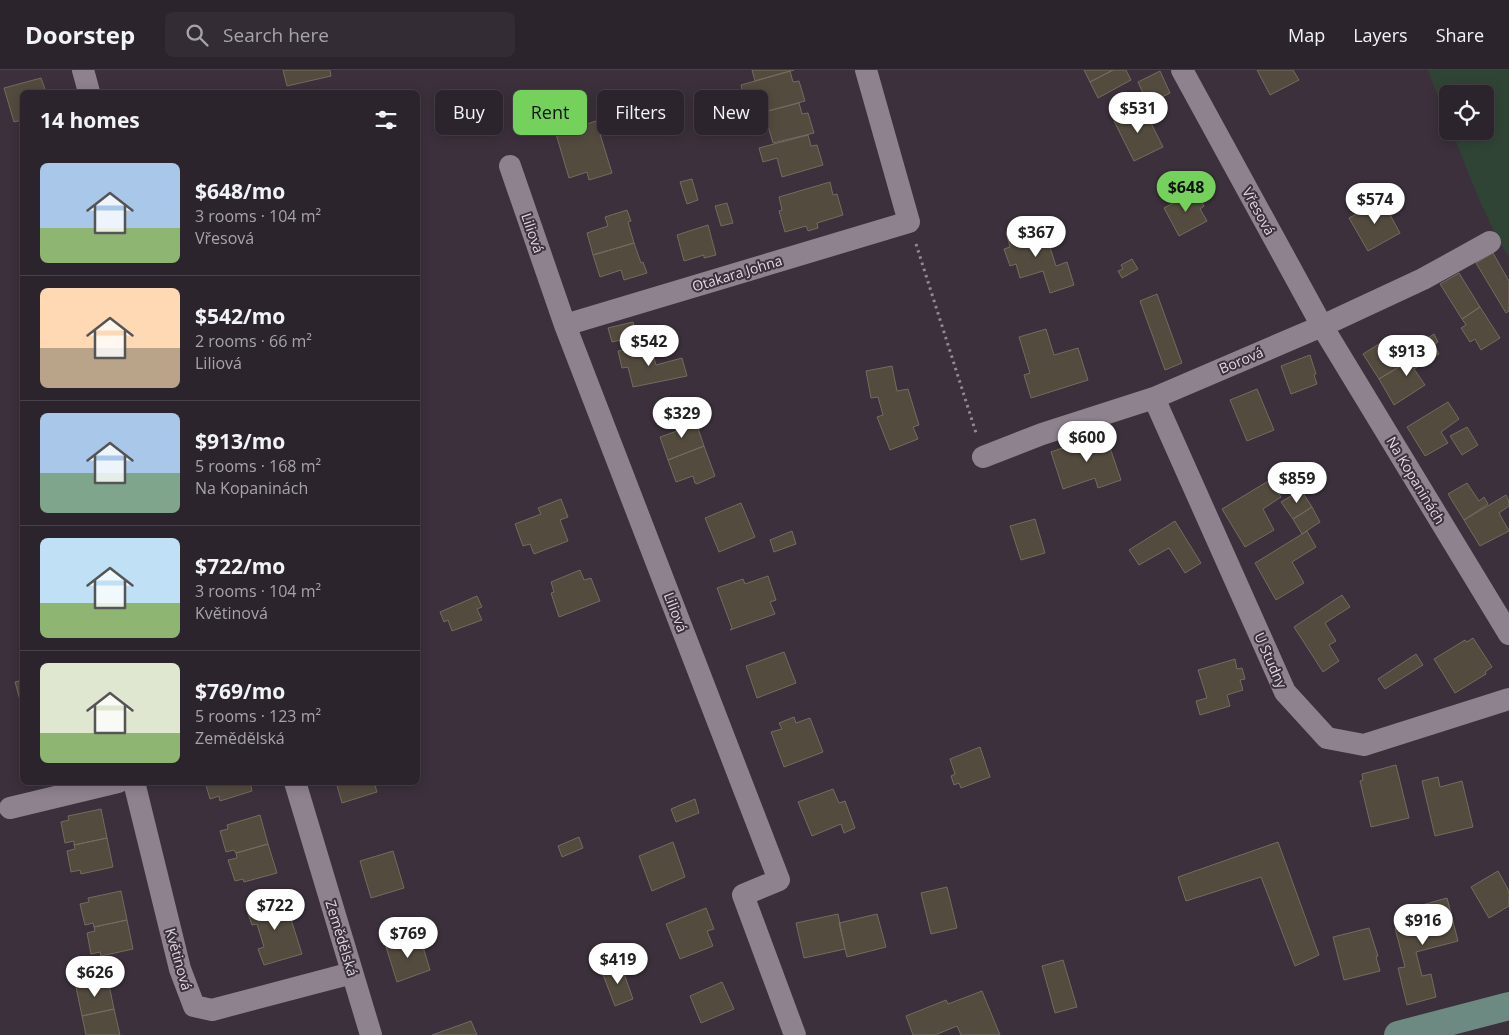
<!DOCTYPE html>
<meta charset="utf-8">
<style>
:root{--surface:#2c242c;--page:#342c34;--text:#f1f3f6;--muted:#a6a4a9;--line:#484148;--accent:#74d25c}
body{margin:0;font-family:"Open Sans",sans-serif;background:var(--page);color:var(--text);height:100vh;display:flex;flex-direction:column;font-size:19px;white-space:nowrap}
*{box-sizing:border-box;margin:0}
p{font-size:16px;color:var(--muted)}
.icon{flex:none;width:28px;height:28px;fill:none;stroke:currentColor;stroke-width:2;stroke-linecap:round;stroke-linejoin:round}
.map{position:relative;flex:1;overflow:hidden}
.sheet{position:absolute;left:20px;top:20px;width:400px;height:695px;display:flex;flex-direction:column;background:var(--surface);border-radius:8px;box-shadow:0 2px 12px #0003,0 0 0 1px var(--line)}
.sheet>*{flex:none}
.guide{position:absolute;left:435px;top:20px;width:475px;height:45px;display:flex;gap:10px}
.buttons{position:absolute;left:1439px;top:15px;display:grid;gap:10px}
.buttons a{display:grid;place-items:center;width:55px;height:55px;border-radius:8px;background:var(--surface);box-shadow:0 2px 12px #0003,0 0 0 1px var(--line);font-size:25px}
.price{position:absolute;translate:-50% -42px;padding:0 11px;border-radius:18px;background:#fff;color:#222;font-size:16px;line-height:32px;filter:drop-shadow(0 1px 2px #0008)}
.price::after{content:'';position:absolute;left:50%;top:30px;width:15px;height:11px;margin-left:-8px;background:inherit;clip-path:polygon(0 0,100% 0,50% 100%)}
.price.selected{background:var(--accent);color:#111}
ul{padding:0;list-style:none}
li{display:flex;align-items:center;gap:15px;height:125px;padding:0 20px}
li+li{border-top:1px solid var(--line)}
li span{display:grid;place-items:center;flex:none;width:140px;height:100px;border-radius:8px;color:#555}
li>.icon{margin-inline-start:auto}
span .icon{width:60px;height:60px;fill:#fffc;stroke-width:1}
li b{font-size:21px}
h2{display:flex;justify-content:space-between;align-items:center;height:60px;padding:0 20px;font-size:21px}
.pill{padding:0 18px;border-radius:8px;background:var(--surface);box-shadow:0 2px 12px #0003,0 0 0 1px var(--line);font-size:18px;line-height:45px}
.pill.selected{background:var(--accent);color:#111}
header{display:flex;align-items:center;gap:30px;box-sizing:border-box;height:70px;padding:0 25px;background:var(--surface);border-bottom:1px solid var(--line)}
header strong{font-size:24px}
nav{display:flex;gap:28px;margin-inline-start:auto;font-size:18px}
.search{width:350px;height:45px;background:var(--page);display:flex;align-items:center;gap:12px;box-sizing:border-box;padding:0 18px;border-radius:8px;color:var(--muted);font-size:19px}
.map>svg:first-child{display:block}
.green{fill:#304435}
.building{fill:#544b3f;stroke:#756b5f}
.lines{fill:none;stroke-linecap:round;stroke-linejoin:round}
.path{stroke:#928a92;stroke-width:3;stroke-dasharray:2.5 4;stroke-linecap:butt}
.minor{stroke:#8e828e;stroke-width:22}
.secondary{stroke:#6c8a82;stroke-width:28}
.labels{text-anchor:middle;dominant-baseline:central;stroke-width:4;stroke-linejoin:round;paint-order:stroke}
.street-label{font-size:14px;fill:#e1dbe1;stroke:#3b303b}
</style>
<header>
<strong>Doorstep</strong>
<div class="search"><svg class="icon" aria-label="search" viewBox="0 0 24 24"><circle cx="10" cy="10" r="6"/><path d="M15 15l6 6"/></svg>Search here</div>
<nav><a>Map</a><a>Layers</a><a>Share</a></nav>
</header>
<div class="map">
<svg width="1509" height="965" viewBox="0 0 1509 965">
<rect width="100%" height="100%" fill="#3b303b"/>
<path class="green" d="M1428 0H1509V188C1485 149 1469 104 1452 61H1485V24H1448L1447 50Z"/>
<path class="building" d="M283 0H330L331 6 287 16Z
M752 0H794L755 11Z
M1084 0H1113L1090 12Z
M1113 0H1126L1131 10 1098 28 1090 12Z
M1257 0H1293L1299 10 1270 25Z
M790 1 793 12 799 11 805 31 764 42 759 24 744 28 741 15Z
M1160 1 1170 23 1148 34 1138 12Z
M41 8 46 22H22V50L14 52 4 18Z
M799 33 802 44 808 43 814 63 773 73 768 56 753 60 749 46Z
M1143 37 1163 77 1134 91 1114 51Z
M596 51 612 103 589 110 587 102 569 108 556 64Z
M808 65 811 76 817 75 823 95 782 107 777 88 763 92 759 78Z
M692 109 698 130 687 134 680 112Z
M830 112 833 125 837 124 843 145 817 153 818 158 808 161 806 156 785 162 779 141 782 140 779 127Z
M1195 121 1204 136 1200 139 1207 151 1179 166 1164 138Z
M1382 130 1400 163 1368 181 1349 148Z
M727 133 733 153 721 156 715 136Z
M627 140 631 151 628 152 634 173 593 185 587 163 608 156 605 147Z
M1037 153 1041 167 1046 165 1056 196 1067 192 1074 215 1050 223 1043 201 1020 208 1016 194 1010 196 1004 179 1010 177 1006 163Z
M708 155 716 185 704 188V185L684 191 677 165Z
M634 173 641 193 643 192 647 203 624 210 621 200 600 207 593 185Z
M1493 183 1509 211V241L1506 243 1476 193Z
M1132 189 1138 199 1122 208 1118 201 1123 199 1121 195Z
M1459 203 1480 237 1462 249 1440 214Z
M1157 224 1182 293 1165 300 1140 231Z
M1480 237 1500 268 1481 280 1475 269 1470 272 1461 258 1466 255 1462 249Z
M633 252 637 266 612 272 608 258Z
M1046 259 1054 285 1078 278 1088 310 1031 328 1024 305 1030 303 1019 267Z
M1434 264 1438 272 1406 293 1401 282 1419 270 1422 272Z
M1390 267 1406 293 1379 309 1363 284Z
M650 275 656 295 682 288 687 306 633 317 628 297 622 298 618 281Z
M1434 275 1439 284 1414 299 1425 315 1394 335 1379 309Z
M1310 285 1316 304 1314 305 1317 314 1291 324 1281 296Z
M892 296 897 321 908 319 919 355 913 357 918 369 890 380 877 347 883 345 878 327 871 328 866 301Z
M1257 319 1274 360 1247 371 1230 330Z
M1448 332 1459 349 1441 362 1448 373 1425 386 1407 357Z
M694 347 704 376 668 390 660 367 677 361 675 353Z
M1467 357 1478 375 1462 385 1450 366Z
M1105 363 1121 410 1098 418 1095 408 1063 419 1051 382Z
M704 376 715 406 697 414 695 413 693 406 676 412 668 390Z
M1270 410 1281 427 1263 439 1274 460 1245 477 1222 439Z
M1467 413 1479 431 1484 427 1488 434 1464 450 1448 424Z
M1301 420 1312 437 1293 449 1281 432Z
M1506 425 1509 431V436L1499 443 1509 461 1480 476 1464 450Z
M561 429 568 447 560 450 568 471 534 484 530 474 523 476 515 454 541 444 538 438Z
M741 433 755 467 719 482 705 448Z
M1312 437 1320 452 1302 464 1293 449Z
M1035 449 1045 483 1021 490 1010 456Z
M1175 451 1201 493 1185 503 1169 478 1139 495 1129 480Z
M792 461 796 474 774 482 770 470Z
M1307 461 1316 477 1292 492 1304 513 1276 530 1255 493Z
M580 500 584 510 591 508 600 531 559 547 551 523 554 522 551 512Z
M768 506 776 530 770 532 775 544 730 560 732 558 717 518 743 509 745 514Z
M1342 525 1350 537 1325 553 1336 571 1329 575 1339 591 1323 602 1294 557Z
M477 526 482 537 477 539 482 550 452 561 448 550 444 552 440 542Z
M1473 568 1492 597 1485 602 1486 604 1455 623 1434 589 1465 570 1467 572Z
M784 582 796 613 757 628 746 596Z
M1416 584 1423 595 1385 619 1378 609Z
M1235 589 1237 599 1242 598 1245 609 1240 610 1243 620 1227 625 1230 636 1200 645 1196 631 1207 628 1198 600Z
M22 610V637L15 612Z
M794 647 796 653 810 648 823 682 784 697 771 662 782 659 779 653Z
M980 677 990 707 961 718 959 713 954 715 951 706 955 704 950 689Z
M1396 695 1409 748 1371 757 1360 711 1363 710 1362 704Z
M1438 707 1440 717 1462 711 1473 757 1435 766 1422 711Z
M205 712H250L252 721 220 731 219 726 210 729Z
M336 712H374L377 722 342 733Z
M833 719 839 733 845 731 855 758 844 763 841 754 812 766 798 732Z
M695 729 699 743 676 752 671 739Z
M101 739 107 768 74 775V771L65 773 61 752 69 750 68 746Z
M260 745 268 774 236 783 234 780 226 782 220 761 228 759 227 755Z
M579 767 583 778 562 787 558 776Z
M107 768 113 797 81 804 80 800 71 802 67 781 75 779 74 775Z
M673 772 685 807 652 821 639 786Z
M1278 772 1319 885 1295 896 1261 807 1186 831 1178 807Z
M268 774 277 803 244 812 243 809 235 811 228 790 237 788 236 783Z
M393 781 404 818 371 828 360 791Z
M1498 801 1509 821V836L1489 848 1471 817Z
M947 817 957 858 931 864 921 823Z
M121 821 127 850 94 857 93 853 85 855 80 834 89 832 88 828Z
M284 827 302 884 264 895 258 879 264 877 257 854 252 855 246 838Z
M1447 828 1458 871 1416 882 1422 906 1431 904 1436 927 1407 935 1398 898 1405 897 1395 858 1408 855 1404 840Z
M706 838 714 859 707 861 713 876 680 889 666 854Z
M838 844 845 879 804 888 796 853Z
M877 844 886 877 847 887 839 853Z
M127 850 133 879 101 886 100 882 91 884 87 863 95 861 94 857Z
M1369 858 1378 886 1376 887 1380 901 1344 910 1333 867Z
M420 867 430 900 397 912 386 877Z
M1063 890 1077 937 1055 943 1042 896Z
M621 895 633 929 615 936 602 902Z
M108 910 114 939 82 946 76 917Z
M722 912 734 939 701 953 690 926Z
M982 921 1000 965H961L957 956 935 965H913L906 946 946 930 948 934Z
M114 939 120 965H86L82 946Z
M471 951 477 965H432Z"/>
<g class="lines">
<path class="path" d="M916 174 977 366"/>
<path class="minor" d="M83 0 89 22
M1182 0 1322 256 1509 564
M510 96 565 255 779 810 743 825 795 965
M565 255 909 152 866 0
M1154 328 1285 622 1327 668 1364 675 1509 629
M983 387 1042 364 1154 328 1322 256 1423 209 1490 172
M134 712 180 899 194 936 212 940 352 903
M295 712 371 965
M10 738 118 712"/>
<path class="secondary" d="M1398 965 1509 936"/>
</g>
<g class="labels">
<g class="street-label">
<text transform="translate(1259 141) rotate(61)">Vřesová</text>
<text transform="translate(533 163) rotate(71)">Liliová</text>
<text transform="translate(737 203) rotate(-17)">Otakara Johna</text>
<text transform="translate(1241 290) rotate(-23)">Borová</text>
<text transform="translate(1416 410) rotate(59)">Na Kopaninách</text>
<text transform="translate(676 542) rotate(69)">Liliová</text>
<text transform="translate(1271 590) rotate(66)">U Studny</text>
<text transform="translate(342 868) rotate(73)">Zemědělská</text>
<text transform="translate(179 889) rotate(74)">Květinová</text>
</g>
</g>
</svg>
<div class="buttons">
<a><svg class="icon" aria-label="locate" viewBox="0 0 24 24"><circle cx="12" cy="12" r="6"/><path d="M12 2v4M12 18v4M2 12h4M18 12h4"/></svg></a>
</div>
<b class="price" style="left:1138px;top:64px">$531</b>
<b class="price selected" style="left:1186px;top:143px">$648</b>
<b class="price" style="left:1375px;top:155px">$574</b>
<b class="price" style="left:1036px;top:188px">$367</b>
<b class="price" style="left:649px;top:297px">$542</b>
<b class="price" style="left:1407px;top:307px">$913</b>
<b class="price" style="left:682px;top:369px">$329</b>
<b class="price" style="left:1087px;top:393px">$600</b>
<b class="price" style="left:1297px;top:434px">$859</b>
<b class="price" style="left:275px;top:861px">$722</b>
<b class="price" style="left:1423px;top:876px">$916</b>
<b class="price" style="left:408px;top:889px">$769</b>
<b class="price" style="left:618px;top:915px">$419</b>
<b class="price" style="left:95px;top:928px">$626</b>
<div class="guide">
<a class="pill">Buy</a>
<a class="pill selected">Rent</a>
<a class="pill">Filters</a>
<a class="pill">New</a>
</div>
<section class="sheet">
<h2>14 homes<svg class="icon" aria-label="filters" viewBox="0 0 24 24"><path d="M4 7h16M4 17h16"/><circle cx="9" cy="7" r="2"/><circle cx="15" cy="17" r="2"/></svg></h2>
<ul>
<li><span style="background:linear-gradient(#a9c7e8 65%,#8fb573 0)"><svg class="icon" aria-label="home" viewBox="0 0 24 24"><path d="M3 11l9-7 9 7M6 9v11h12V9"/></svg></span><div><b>$648/mo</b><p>3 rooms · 104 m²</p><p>Vřesová</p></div></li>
<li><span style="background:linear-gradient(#ffd9b3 60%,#b9a48a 0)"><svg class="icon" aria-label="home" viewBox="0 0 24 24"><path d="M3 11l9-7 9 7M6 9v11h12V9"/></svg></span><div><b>$542/mo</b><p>2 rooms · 66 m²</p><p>Liliová</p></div></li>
<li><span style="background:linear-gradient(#a9c7e8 60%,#7fa58c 0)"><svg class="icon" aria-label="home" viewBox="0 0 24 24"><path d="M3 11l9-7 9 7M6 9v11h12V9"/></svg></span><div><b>$913/mo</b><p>5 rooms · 168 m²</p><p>Na Kopaninách</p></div></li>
<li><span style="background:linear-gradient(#bfe0f5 65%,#8fb573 0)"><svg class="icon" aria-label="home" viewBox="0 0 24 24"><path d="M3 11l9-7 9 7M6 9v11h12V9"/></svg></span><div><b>$722/mo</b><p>3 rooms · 104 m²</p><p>Květinová</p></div></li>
<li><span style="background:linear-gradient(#dfe7d0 70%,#8fb573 0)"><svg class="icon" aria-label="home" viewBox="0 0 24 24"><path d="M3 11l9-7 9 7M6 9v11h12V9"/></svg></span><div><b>$769/mo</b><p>5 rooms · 123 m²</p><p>Zemědělská</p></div></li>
</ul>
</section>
</div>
